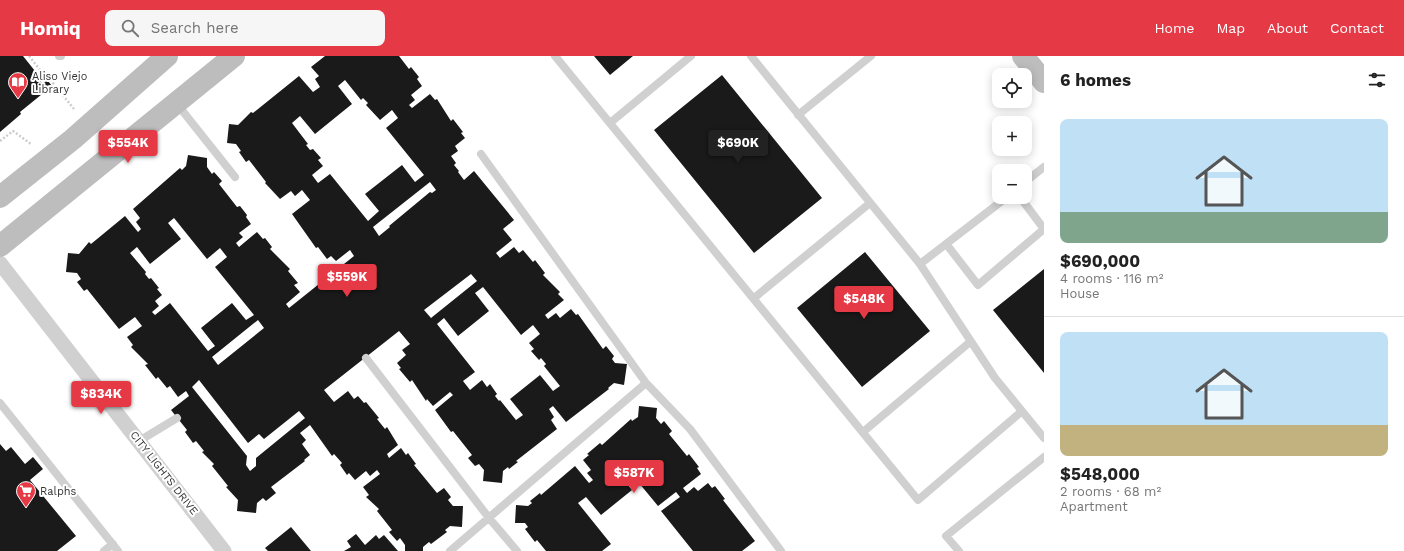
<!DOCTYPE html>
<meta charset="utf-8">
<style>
:root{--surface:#fff;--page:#f6f6f6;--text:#222;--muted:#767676;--line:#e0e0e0;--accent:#e63946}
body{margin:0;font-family:"Work Sans",sans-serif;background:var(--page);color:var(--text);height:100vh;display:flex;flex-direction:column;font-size:15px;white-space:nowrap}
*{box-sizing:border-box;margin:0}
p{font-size:13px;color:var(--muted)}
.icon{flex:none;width:22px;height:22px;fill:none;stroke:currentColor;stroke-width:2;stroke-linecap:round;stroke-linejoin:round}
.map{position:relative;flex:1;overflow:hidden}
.side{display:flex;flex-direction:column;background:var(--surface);width:360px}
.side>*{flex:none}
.tools{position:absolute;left:992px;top:12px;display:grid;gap:8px}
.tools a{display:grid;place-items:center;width:40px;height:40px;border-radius:8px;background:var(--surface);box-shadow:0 2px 10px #0003;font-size:20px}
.price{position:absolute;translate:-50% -34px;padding:0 9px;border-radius:4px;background:var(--accent);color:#fff;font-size:13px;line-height:26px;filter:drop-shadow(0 1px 2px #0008)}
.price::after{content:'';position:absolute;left:50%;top:24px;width:12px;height:9px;margin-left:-6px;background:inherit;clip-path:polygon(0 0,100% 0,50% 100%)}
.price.on{background:#222;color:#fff}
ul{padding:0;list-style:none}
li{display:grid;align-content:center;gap:8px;height:212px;padding:0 16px}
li+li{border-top:1px solid var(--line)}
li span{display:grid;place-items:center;height:124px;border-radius:8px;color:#555}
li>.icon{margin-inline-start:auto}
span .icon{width:72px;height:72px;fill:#fffc;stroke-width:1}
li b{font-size:17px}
h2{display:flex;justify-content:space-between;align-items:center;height:48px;padding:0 16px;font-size:17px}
header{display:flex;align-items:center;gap:24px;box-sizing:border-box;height:56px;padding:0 20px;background:var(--accent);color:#fff}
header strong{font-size:19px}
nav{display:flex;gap:22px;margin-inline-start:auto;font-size:14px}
.search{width:280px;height:36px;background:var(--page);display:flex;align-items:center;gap:10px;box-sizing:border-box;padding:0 14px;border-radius:8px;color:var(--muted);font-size:15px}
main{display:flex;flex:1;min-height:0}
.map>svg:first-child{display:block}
.building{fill:#1a1a1a;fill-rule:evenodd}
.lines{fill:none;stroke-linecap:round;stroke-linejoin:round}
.path{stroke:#cdcdcd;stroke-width:2.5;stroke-dasharray:2 2;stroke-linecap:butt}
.service{stroke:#d0d0d0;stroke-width:8}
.minor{stroke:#d0d0d0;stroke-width:15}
.secondary{stroke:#bdbdbd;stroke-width:22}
.labels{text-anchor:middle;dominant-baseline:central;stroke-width:4;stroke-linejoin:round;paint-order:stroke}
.poi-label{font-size:11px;fill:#333;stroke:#fff;text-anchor:start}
.street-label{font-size:11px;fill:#333;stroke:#fff}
</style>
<header>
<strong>Homiq</strong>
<div class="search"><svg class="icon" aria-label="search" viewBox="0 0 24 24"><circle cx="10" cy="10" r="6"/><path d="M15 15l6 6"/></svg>Search here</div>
<nav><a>Home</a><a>Map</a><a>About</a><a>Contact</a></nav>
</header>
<main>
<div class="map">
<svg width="1044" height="495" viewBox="0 0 1044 495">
<rect width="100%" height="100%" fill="#fff"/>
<path class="building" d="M0 0H23L39 20H44L52 30 20 56 21 58 0 76Z
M325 0H399L409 13 411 11 419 21 417 23 422 30 411 39 415 44 409 49 412 52 430 38 435 44 437 43 451 65 453 63 463 76 461 77 465 82 455 90 458 95 451 100 456 107 454 109 459 115 458 116 464 124 474 115 514 164 503 173 512 184 496 197 500 202 514 191 519 197 523 194 533 206 535 204 545 217 543 219 560 236 558 238 564 244 545 259 548 263 556 257 560 262 571 253 576 259 578 258 603 293 606 290 614 300 612 303 615 307 627 308 624 329 614 327 608 332 609 333 566 366 553 350 549 353 554 361 551 364 557 373 516 405 518 406 509 413 508 411 503 415 502 427 483 425 484 414 479 408 475 410 468 402 472 399 453 375 451 376 435 354 453 339 450 336 433 350 427 343 426 345 412 324 410 326 399 313 401 312 397 307 406 299 402 294 410 288 399 275 324 334 334 346 348 335 354 343 358 340 364 347 366 346 379 362 377 363 385 373 387 371 398 389 387 398 389 402 401 392 406 399 408 397 416 408 414 409 437 437 444 432 451 441 448 444 453 450H463L462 471 450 470 445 474 447 476 431 488 429 486 423 491V495H405V489L400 482 397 485 389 476 392 474 377 455 379 453 366 441 369 439 363 431 380 418 377 414 370 420 366 415 355 424 349 417 347 419 340 409 342 407 334 398 332 400 310 369 300 377 306 384 302 388 310 399 304 404 305 405 271 431 276 437 266 445 263 442 257 447 256 457 237 455 238 444 226 431 228 430 212 410 214 408 202 396 204 395 196 385 193 387 185 376 187 374 171 354 189 340 186 335 178 341 170 330 167 332 158 321 156 323 145 309 148 308 131 291 133 289 127 281 142 270 135 261 119 273 87 233 84 235 77 226 81 223 77 217 66 216 68 197 79 198 89 186 91 188 125 160 138 176 141 173 136 166 140 162 133 153 180 112 182 114 186 110 188 99 207 102V111L212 118 214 116 222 125 219 128 237 151 240 150 247 159 246 161 251 168 239 177 243 181 236 187 239 191 257 176 263 183 265 182 272 191 270 193 290 213 288 215 298 227 294 229 300 236 286 248 289 252 354 200 350 194 336 205 331 200 327 203 318 191 316 192 292 158 310 144 302 134 295 140 291 135 280 143 265 127 266 126 249 104 246 106 239 96 241 95 236 88 227 87 229 68 238 69 251 56 253 57 299 20 313 36 320 31 315 23 319 20 311 11ZM345 24 361 44 363 42 368 47 366 49 380 64 392 54 398 62 386 72 424 119 415 126 402 109 365 138 379 155 368 165 330 118 318 127 312 119 323 110 318 104 321 102 313 93 310 94 306 89 308 88 292 67 300 60 315 78 352 48 338 30ZM430 126 436 134 432 137 430 136 389 170 390 171 379 180 373 171ZM174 162 207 203 220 192 227 201 215 211 254 259 246 264 232 247 201 272 215 290 208 295 170 247 155 259 152 256 159 250 155 245 162 239 157 233 159 232 151 222 149 223 145 218 146 216 130 197 137 191 150 208 181 183 168 167ZM471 218 477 225 431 262 424 254ZM483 231 521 279 533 269 540 278 529 287 534 293 531 295 539 304 541 302 546 308 544 310 560 330 553 335 540 319 510 343 523 359 516 364 500 344 499 345 495 340 497 338 490 328 487 331 482 324 470 334 463 325 475 316 437 268 444 262 458 280 489 255 475 237ZM258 264 264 272 218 309 212 301ZM199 324 248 387 259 378 264 383 299 355 305 362 256 402V410L250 415 246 409 247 400 192 331Z
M594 0H633L610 19Z
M722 19 822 142 754 197 654 74Z
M865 196 930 275 862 331 797 252Z
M1044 213V317L993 254Z
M639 350 657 352 656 362 661 368 664 365 672 375 669 378 687 400 689 398 699 411 697 412 701 418 683 432 687 437 694 431 698 435 708 427 712 432 715 430 725 443 723 444 755 485 742 495H693L661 455 680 441 676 436 658 450 625 410 617 416 632 434 601 459 586 441 578 447 611 488 602 495H546L537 484 535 486 525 473 528 471 525 467H515L516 449 528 450 532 447 530 445 540 437 541 439 575 410 589 427 593 424 587 417 591 414 583 404 589 399 587 398 600 387 602 389 631 363 632 365 638 361Z
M0 388 6 395 11 391 25 408 33 401 43 413 30 424 76 480 57 495H0Z
M291 471 311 495H268L265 492Z
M356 478 365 489 376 479 379 483 384 479 398 495H344L351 491 347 485Z"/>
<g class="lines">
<path class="path" d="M29 0 41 15 45 17 74 53
M0 85 13 75 31 88"/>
<path class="service" d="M59 0H61
M555 0 918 444 1022 355
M751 0 920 208 995 322 1044 382
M177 48 235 121
M798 59 871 0
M610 67 691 0
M481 98 646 327
M1025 126 1044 111
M1020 141 1044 173
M947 189 978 229 1044 173
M920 208 1007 141
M754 242 870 147
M366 302 489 462 517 495
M0 347 118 495
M863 376 970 286
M139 385 177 362
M104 495 113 488
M450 495 646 327 690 373 781 495
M959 495 946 480 1044 401"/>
<path class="minor" d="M0 207 224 495"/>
<path class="secondary" d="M1023 0 1044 26
M0 141 73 83 167 0
M0 190 234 0"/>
</g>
<defs>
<g id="library-pin" transform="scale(1)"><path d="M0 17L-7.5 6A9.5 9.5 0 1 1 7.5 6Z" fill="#e63946" stroke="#fff"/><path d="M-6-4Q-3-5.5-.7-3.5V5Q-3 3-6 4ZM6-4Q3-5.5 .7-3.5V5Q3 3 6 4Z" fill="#fff"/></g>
<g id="supermarket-pin" transform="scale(1)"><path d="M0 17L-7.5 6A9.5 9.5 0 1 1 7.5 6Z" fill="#e63946" stroke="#fff"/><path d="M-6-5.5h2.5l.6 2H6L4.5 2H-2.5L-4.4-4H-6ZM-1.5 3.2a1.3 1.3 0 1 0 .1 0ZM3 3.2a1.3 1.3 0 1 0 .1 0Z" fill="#fff"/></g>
</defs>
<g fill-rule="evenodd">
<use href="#library-pin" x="18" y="26"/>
<use href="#supermarket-pin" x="26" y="435"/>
</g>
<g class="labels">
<g class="poi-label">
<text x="32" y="20">Aliso Viejo<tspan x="32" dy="13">Library</tspan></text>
<text x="40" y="435">Ralphs</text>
</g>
<g class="street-label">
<text transform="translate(164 417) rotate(52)">CITY LIGHTS DRIVE</text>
</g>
</g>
</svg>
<div class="tools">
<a><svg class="icon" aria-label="locate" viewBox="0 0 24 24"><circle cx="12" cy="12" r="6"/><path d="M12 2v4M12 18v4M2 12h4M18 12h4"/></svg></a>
<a>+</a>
<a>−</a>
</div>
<b class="price" style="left:128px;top:108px">$554K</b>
<b class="price on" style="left:738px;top:108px">$690K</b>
<b class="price" style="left:347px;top:242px">$559K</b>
<b class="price" style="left:864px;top:264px">$548K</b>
<b class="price" style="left:101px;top:359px">$834K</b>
<b class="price" style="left:634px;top:438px">$587K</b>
</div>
<section class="side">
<h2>6 homes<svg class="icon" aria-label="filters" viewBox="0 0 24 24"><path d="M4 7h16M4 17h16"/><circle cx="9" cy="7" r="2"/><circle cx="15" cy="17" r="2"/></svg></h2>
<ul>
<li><span style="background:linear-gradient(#bfe0f5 75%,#7fa58c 0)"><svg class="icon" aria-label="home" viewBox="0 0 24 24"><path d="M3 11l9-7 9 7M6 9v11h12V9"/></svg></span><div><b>$690,000</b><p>4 rooms · 116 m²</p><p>House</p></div></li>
<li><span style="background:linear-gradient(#bfe0f5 75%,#c2b280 0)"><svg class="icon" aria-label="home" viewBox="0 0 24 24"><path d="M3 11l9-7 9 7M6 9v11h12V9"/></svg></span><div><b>$548,000</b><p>2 rooms · 68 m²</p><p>Apartment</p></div></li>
</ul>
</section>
</main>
